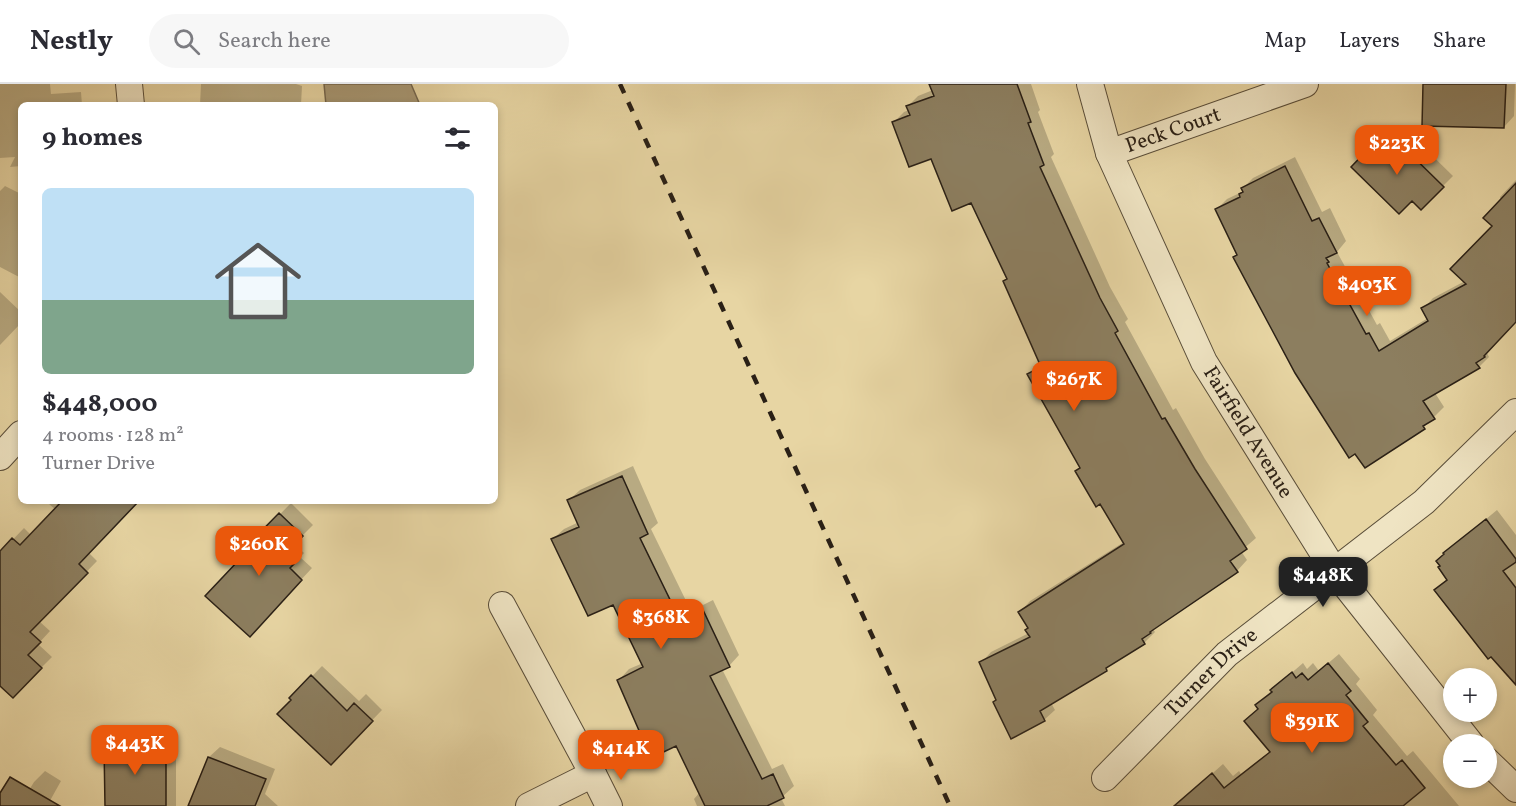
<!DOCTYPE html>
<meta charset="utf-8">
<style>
:root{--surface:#fff;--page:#f7f7f7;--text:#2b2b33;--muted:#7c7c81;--line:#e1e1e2;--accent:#ea580c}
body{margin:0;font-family:Vollkorn,serif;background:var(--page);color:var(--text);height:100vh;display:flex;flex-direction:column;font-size:22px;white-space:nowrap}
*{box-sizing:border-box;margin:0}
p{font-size:20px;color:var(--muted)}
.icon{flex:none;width:33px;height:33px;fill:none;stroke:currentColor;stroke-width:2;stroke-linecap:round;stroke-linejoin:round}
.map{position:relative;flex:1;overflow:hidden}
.panel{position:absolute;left:18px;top:18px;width:480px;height:402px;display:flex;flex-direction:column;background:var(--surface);border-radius:9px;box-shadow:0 3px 9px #0003}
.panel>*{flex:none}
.tools{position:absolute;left:1443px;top:584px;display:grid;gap:12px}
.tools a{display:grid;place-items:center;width:54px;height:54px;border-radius:50%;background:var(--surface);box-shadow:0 3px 9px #0003;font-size:30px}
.price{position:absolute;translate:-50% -51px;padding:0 14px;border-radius:12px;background:var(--accent);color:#fff;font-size:20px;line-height:39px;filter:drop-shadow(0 2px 3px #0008)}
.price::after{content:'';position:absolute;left:50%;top:36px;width:18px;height:14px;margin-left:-9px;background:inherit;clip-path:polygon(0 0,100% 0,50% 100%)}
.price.active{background:#222;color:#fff}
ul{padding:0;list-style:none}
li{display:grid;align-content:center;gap:12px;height:318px;padding:0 24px}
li+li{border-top:2px solid var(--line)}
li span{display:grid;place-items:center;height:186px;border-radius:9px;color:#555}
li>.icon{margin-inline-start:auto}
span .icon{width:108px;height:108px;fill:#fffc;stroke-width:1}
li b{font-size:26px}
h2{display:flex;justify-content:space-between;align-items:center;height:72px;padding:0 24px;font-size:26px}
header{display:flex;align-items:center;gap:36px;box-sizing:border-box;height:84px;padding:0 30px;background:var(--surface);border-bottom:2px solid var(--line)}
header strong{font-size:28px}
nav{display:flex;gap:33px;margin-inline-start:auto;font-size:21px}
.search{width:420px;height:54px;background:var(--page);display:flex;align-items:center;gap:15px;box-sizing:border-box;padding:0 21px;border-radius:33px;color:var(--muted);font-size:22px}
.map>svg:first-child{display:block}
.water{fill:#a79773;stroke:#75674e;stroke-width:1.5}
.shadow{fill:#0003}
.building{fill:#8c7e5f;stroke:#2a2016;stroke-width:1.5}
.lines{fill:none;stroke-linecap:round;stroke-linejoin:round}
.street-casing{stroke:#594d39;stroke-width:28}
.street{stroke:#efe4c3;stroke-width:26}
.rail{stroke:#2a2016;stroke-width:4.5;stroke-dasharray:10 10;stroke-linecap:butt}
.labels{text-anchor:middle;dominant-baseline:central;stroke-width:6;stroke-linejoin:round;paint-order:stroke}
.street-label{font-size:21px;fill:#2a2016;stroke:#efe4c3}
</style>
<header>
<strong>Nestly</strong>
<div class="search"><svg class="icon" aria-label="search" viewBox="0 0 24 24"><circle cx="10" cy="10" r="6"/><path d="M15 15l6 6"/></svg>Search here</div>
<nav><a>Map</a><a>Layers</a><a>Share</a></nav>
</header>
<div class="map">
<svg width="1516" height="722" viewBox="0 0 1516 722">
<rect width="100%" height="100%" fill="#e7d5a3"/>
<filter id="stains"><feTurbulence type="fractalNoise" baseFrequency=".00333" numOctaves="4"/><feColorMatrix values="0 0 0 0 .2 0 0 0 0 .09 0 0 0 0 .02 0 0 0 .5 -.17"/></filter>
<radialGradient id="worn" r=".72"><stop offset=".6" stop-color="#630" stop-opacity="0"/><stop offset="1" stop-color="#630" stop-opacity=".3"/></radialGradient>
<path class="water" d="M324 0H411L420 21H326Z"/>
<path class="shadow" d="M0 0H50L51 10 81 8 82 21H21V82L10 83 15 73 0 74Z
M201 0H296L302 2 301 21H200Z
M931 0H1031L1040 26 1038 28 1054 70 1051 73 1110 203 1128 235 1125 238 1173 326 1176 324 1205 375 1256 454 1241 467 1247 476 1237 487 1153 545 1155 548 1144 559 1114 577 1106 585 1051 619 1055 626 1044 636 997 615 981 579 991 568 1029 549 1030 544 1020 528 1030 517 1124 458 1029 291 1041 279 1008 194 971 117 932 73 894 38 904 28 909 26 908 22 918 12 933 6Z
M1425 0H1515L1514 32 1504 43Z
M1400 44 1402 46 1404 44 1453 92 1421 124 1412 115 1353 83 1387 48 1391 53Z
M1295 73 1322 128 1330 124 1346 157 1337 168 1377 241 1380 239 1390 257 1428 234 1423 225 1433 214 1465 197 1494 142 1501 117 1500 113 1516 96V237L1493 260 1494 262 1487 269 1489 273 1479 283 1435 309 1444 323 1424 343 1365 382 1238 171 1217 125 1227 115 1244 107 1243 104 1253 94Z
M5 102 21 110V194L0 183V107Z
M0 208 21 228V239L0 261Z
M633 382 658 439 651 445 691 527 713 516 739 571 729 582 722 585 772 685 783 680 794 702 781 714 785 722H697L694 715 700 708 677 660 619 596 629 585 643 579 613 519 553 455 564 445 579 438 569 416 580 406Z
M52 417H138L88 468 97 477 39 537 50 547 38 560 52 573 13 612 0 599V469L24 444 31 451 56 426 49 420Z
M291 419 313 441 294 460 304 469 300 473 312 484 260 540 240 477 237 474Z
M1497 426 1516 451V599L1436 506 1448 494 1445 469Z
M1339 570 1360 595 1356 600 1377 626 1373 631 1407 672 1413 667 1459 722H1190L1192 720 1197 703 1223 680 1233 692 1239 687 1241 690 1271 667 1246 637 1259 624 1257 621 1272 606 1303 579 1307 585 1313 579 1319 587Z
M322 582 359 617 366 610 382 626 331 679 291 614Z
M176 651V722H133V684L115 713 106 722V662L116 652Z
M220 663 275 685 265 710 278 722H190L209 673Z
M45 687 61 697 47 722H0V714L23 716 34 698Z"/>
<path class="building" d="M929 0H1017L1031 38 1028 39 1044 81 1040 83 1100 214 1118 247 1115 249 1162 335 1165 334 1195 385 1247 465 1230 477 1238 488 1150 548 1151 549 1142 555 1145 560 1106 584 1107 587 1040 627 1045 637 1011 655 993 618 996 616 979 578 1030 553 1025 546 1028 544 1018 528 1124 460 1100 420 1096 423 1075 387 1080 384 1027 290 1041 283 1003 197 1007 195 971 119 952 127 931 75 909 83 892 38 910 31 906 22 934 12Z
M1423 0H1506L1504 44 1422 42Z
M1388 53 1391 55 1393 53 1444 103 1421 126 1412 117 1399 130 1351 83 1375 58 1380 62Z
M1285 82 1312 137 1319 134 1337 169 1326 174 1329 178 1327 179 1366 250 1369 249 1379 267 1428 237 1421 224 1466 200 1450 185 1492 142 1483 134 1516 99V238L1484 272 1485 273 1476 279 1480 284 1423 317 1435 335 1423 342 1425 345 1365 384 1355 370 1349 374 1295 289 1233 173 1237 171 1215 125 1240 113 1239 110 1243 108 1241 104Z
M622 392 648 450 640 454 680 536 703 526 730 583 710 592 762 695 773 690 784 714 767 722H705L676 662 651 674 617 596 643 583 613 521 588 532 551 455 579 443 567 416Z
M62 417H139L79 480 88 489 30 548 41 558 28 571 42 584 13 614 0 602V467L12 454 20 461Z
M279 429 303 452 285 471 294 480 290 484 302 496 250 553 205 512 238 477 235 474Z
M1486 435 1516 475V478L1503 487 1516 504V601L1491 573 1488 575 1434 506 1447 496 1438 483 1440 482 1436 477 1444 470 1443 469Z
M1328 579 1351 607 1346 611 1368 638 1363 642 1396 681 1402 676 1425 704 1403 722H1174L1212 689 1224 704 1270 668 1244 637 1258 625 1255 621 1272 608 1270 606 1292 588 1296 594 1302 589 1308 596Z
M311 591 347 627 354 619 373 637 331 681 277 630 291 616 289 614Z
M166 661V722H105L104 662Z
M208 673 266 695 255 722H188Z
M10 693 60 722H0V709Z"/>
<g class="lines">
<g class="street-casing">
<g id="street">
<path d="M129 0 131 21"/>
<path id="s1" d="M1090 0 1109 69 1204 278 1335 488 1471 660"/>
<path id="s2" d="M1109 69 1305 0"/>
<path d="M0 373 21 350"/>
<path d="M502 521 593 690 609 722"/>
<path d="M1486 676 1516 705"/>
<path id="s3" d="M1105 694 1227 570 1424 418 1516 328"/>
<path d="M529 722 593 690"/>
</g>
</g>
<use href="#street" class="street"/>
<path class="rail" d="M620 0 950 722"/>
</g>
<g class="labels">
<g class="street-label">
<text stroke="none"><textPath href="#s2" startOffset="68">Peck Court</textPath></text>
<text stroke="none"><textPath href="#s1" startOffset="384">Fairfield Avenue</textPath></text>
<text stroke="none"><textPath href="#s3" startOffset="150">Turner Drive</textPath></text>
</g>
</g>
<rect width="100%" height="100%" filter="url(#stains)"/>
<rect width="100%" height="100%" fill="url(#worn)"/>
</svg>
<div class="tools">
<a>+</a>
<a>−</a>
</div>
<b class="price" style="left:1397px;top:92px">$223K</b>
<b class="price" style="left:1367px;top:233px">$403K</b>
<b class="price" style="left:1074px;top:328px">$267K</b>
<b class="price" style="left:259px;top:493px">$260K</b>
<b class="price active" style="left:1323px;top:524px">$448K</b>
<b class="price" style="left:661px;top:566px">$368K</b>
<b class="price" style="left:1312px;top:670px">$391K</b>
<b class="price" style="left:135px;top:692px">$443K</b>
<b class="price" style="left:621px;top:697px">$414K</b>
<section class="panel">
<h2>9 homes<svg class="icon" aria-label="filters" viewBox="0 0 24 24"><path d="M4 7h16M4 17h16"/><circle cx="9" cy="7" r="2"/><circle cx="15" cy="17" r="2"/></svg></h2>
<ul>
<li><span style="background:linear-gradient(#bfe0f5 60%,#7fa58c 0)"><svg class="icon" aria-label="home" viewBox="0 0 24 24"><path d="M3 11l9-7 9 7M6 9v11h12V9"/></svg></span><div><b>$448,000</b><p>4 rooms · 128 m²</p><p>Turner Drive</p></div></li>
</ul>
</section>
</div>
